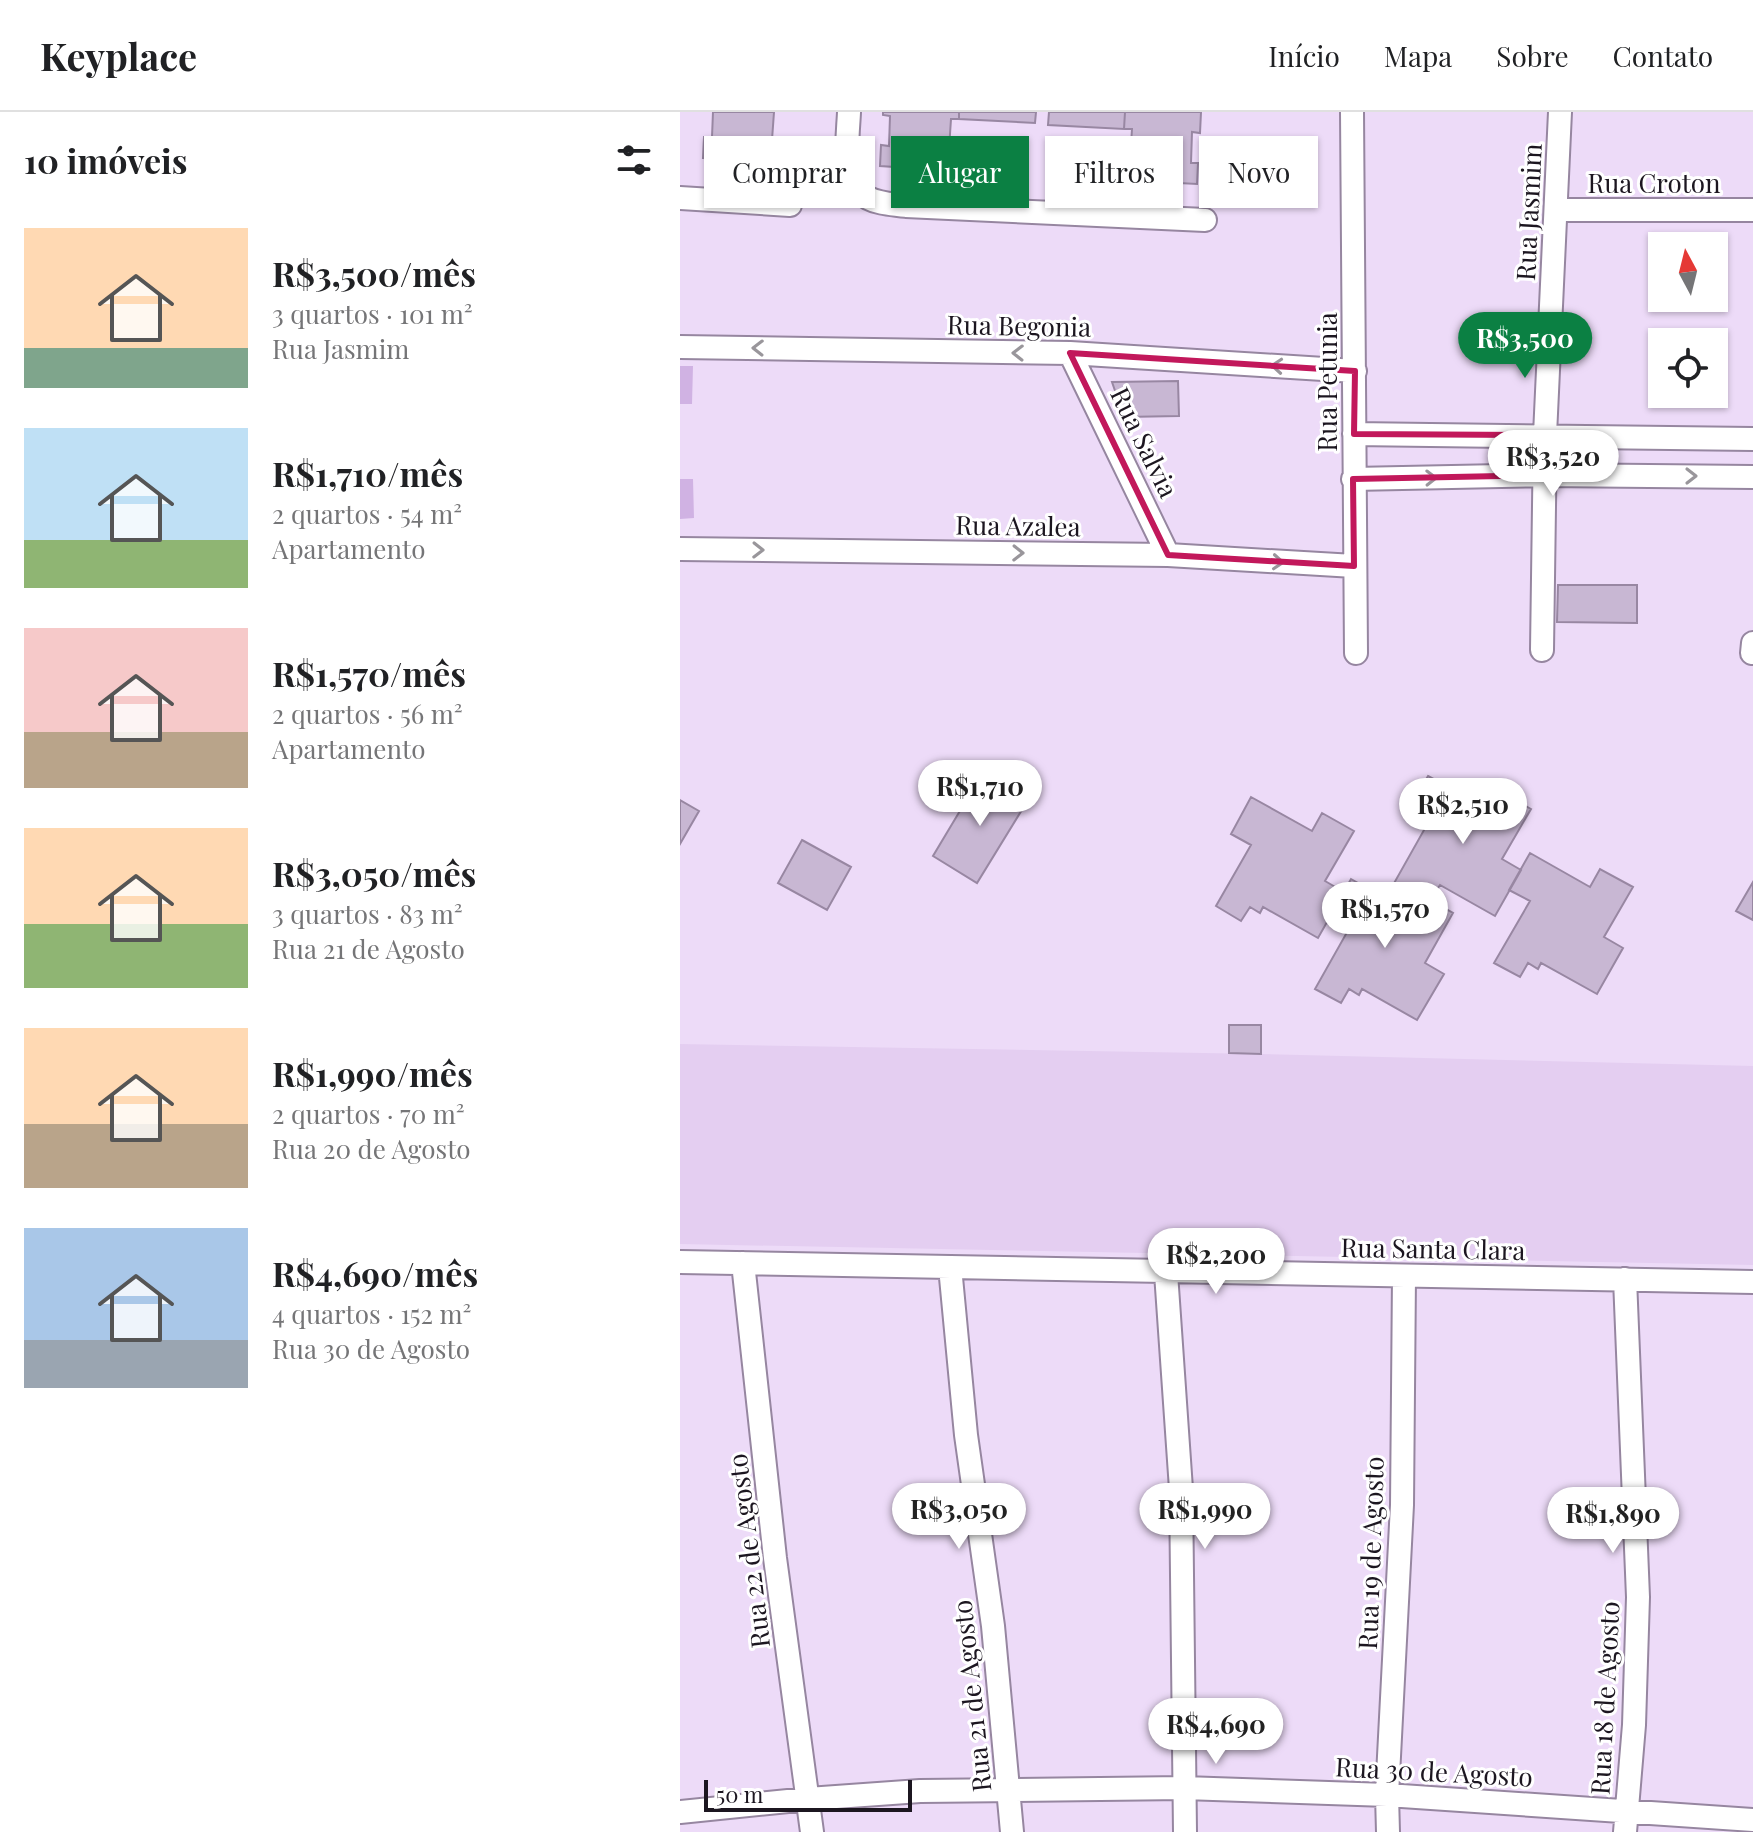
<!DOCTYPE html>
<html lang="pt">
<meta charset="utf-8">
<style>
:root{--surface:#fff;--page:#f2f2f2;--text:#202124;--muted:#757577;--line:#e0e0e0;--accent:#0b8043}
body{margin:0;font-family:"Playfair Display",serif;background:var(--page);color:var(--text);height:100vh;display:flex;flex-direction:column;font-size:30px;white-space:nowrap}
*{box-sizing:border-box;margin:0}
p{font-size:26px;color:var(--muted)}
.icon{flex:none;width:44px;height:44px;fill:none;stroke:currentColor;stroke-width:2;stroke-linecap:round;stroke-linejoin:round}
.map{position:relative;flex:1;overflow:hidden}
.details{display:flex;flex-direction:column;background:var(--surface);width:680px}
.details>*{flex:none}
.banner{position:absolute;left:24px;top:24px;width:760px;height:72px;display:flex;gap:16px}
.needle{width:52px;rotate:353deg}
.buttons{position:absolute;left:968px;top:120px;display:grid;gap:16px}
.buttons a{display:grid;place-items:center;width:80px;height:80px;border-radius:0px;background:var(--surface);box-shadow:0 2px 6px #0004;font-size:40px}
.scale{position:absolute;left:24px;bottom:20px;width:208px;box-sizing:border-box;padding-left:8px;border:4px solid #1c1620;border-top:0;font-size:22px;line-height:28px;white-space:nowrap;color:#1c1620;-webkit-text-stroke:6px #fff;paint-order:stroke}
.price{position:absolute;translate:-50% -68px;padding:0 18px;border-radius:28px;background:#fff;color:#222;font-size:26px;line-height:52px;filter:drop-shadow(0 2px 4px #0008)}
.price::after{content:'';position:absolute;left:50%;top:48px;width:24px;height:18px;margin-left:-12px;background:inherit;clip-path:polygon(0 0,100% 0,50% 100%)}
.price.current{background:var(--accent);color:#fff}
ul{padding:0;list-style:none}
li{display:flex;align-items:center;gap:24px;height:200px;padding:0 24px}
li span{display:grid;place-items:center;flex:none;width:224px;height:160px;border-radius:0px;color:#555}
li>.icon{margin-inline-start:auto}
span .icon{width:96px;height:96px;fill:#fffc;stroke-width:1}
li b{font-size:34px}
h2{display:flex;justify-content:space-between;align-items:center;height:96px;padding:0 24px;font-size:34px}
.chip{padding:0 28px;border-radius:0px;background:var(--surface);box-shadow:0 2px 6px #0004;font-size:28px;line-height:72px}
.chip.current{background:var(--accent);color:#fff}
header{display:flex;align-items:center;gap:48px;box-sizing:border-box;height:112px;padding:0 40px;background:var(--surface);border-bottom:2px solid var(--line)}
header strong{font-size:38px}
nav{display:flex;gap:44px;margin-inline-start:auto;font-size:28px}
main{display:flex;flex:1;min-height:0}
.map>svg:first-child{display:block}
.built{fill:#e4cef1}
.green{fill:#d0b2e3}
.building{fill:#c8b7d3;stroke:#9887a2;stroke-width:2}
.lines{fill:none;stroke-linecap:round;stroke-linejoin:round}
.minor-casing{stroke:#9686a0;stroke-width:26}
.minor{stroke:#fff;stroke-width:22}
.oneway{stroke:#99969b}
.marked{fill:none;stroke:#c2185b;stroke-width:6;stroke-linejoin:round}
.labels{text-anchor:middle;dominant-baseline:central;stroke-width:6;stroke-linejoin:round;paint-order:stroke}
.street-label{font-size:26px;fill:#1c1620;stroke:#fff}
</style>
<header>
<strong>Keyplace</strong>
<nav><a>Início</a><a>Mapa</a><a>Sobre</a><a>Contato</a></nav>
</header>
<main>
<section class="details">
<h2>10 imóveis<svg class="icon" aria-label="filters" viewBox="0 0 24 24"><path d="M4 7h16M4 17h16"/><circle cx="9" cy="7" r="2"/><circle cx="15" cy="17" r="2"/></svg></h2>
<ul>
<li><span style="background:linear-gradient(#ffd9b3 75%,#7fa58c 0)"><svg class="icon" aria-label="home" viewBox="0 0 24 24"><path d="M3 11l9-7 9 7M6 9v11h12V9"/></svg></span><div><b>R$3,500/mês</b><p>3 quartos · 101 m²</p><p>Rua Jasmim</p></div></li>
<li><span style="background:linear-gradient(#bfe0f5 70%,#8fb573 0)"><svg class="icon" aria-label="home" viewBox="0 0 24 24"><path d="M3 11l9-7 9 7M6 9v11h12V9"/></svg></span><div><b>R$1,710/mês</b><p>2 quartos · 54 m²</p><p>Apartamento</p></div></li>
<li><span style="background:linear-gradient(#f6c9c9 65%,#b9a48a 0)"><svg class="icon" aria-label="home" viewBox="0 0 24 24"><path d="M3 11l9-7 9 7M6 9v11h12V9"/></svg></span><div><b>R$1,570/mês</b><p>2 quartos · 56 m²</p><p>Apartamento</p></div></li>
<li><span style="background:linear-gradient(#ffd9b3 60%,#8fb573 0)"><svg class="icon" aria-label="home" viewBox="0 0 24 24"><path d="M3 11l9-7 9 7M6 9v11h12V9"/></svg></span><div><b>R$3,050/mês</b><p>3 quartos · 83 m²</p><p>Rua 21 de Agosto</p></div></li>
<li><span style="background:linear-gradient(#ffd9b3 60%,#b9a48a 0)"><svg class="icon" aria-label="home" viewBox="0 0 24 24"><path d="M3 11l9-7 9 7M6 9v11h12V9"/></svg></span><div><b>R$1,990/mês</b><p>2 quartos · 70 m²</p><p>Rua 20 de Agosto</p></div></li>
<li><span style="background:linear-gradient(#a9c7e8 70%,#9aa5b1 0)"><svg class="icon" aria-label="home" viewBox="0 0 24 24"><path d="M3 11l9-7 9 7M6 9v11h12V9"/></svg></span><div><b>R$4,690/mês</b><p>4 quartos · 152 m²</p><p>Rua 30 de Agosto</p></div></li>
</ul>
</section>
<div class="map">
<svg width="1073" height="1720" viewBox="0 0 1073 1720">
<rect width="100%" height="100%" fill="#eddbf8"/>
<path class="built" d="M0 932 581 942 1073 954V1153L0 1132Z"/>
<path class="green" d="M0 254H13L12 292H0Z
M0 367H13L14 406 0 407Z"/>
<path class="building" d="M33 0H94L92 28 100 29 99 50 23 46 24 25H32Z
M203 0H279V7H271L269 37 277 38 276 59 200 54 201 33 209 34 210 4 203 3Z
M279 0H356L355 11 279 7Z
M369 0H445L444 17 368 13Z
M445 0H521L520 21 512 20 511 51H518L517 72 441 68 442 47H450L452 17H444Z
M498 269 499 304 444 305 432 270Z
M878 473H957V511L877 510Z
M302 662 348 688 297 771 253 744Z
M748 664 808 697 819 679 851 697 822 747 841 758 815 804 760 773 756 779 746 773 738 787 713 773 748 711 727 700Z
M571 685 632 719 642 701 674 719 645 769 664 780 638 826 583 795 580 801 570 795 561 809 536 794 571 733 551 722Z
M0 688 19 699 0 732Z
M122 728 171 755 147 798 98 771Z
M850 741 910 775 920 757 953 775 924 825 943 836 917 882 861 851 858 857 848 851 840 865 814 851 850 789 829 778Z
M671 767 731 801 741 783 773 801 745 851 764 862 737 908 682 877 679 883 669 877 661 891 635 877 670 815 650 804Z
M1073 770V808L1056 799Z
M549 913H581V942L549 941Z"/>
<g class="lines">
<g class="minor-casing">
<path id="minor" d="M169 0C168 26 160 69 188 86 199 92 213 92 226 94L525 108
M672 0 676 541
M0 86 110 93
M876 98H1073
M0 235 390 241 675 259
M390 241 488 443
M674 322 1073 327
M673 367 866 363 1073 365
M0 437 488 443 674 454
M862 538 865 323 880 0
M1072 541 1073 531
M0 1150 1073 1170
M63 1151 95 1446 132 1720
M270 1155 286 1323 313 1514 332 1720
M486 1161 501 1377 505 1720
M0 1700 128 1687 240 1679 504 1676 707 1683 1073 1708
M708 1720 707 1683 722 1393 724 1164
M945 1720 954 1613 958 1485 945 1167"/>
</g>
<use href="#minor" class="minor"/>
</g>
<defs><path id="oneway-chevron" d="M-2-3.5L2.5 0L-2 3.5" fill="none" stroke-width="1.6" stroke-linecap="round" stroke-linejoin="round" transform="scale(2)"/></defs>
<g class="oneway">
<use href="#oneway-chevron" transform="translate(78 236) rotate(-179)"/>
<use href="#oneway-chevron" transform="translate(338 241) rotate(-179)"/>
<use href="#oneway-chevron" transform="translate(597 254) rotate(-176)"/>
<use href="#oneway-chevron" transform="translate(1011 364)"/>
<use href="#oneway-chevron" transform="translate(751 366) rotate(-1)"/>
<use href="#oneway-chevron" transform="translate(78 438) rotate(1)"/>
<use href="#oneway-chevron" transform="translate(338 441) rotate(1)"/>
<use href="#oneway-chevron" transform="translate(598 450) rotate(4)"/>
</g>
<path class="marked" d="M390 241 675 259 674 322 865 323 866 363 673 367 674 454 488 443Z"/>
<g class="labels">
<g class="street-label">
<text x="974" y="70">Rua Croton</text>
<text transform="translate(848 100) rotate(-87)">Rua Jasmim</text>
<text transform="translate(339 213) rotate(1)">Rua Begonia</text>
<text transform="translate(646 270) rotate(-90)">Rua Petunia</text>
<text transform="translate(465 330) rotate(64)">Rua Salvia</text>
<text transform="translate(338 413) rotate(1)">Rua Azalea</text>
<text transform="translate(753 1136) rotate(1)">Rua Santa Clara</text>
<text transform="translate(68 1439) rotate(-97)">Rua 22 de Agosto</text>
<text transform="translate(690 1441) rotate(-88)">Rua 19 de Agosto</text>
<text transform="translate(291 1584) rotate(-96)">Rua 21 de Agosto</text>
<text transform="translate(924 1586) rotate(-87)">Rua 18 de Agosto</text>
<text transform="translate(754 1659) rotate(3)">Rua 30 de Agosto</text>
</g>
</g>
</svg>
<div class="buttons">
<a><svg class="needle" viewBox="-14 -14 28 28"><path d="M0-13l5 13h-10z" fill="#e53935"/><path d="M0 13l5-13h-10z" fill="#757577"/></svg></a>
<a><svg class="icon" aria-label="locate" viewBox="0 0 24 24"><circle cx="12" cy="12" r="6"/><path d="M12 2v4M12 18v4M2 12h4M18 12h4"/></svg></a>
</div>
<div class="scale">50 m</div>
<b class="price current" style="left:845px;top:268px">R$3,500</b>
<b class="price" style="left:873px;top:386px">R$3,520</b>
<b class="price" style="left:300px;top:716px">R$1,710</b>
<b class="price" style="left:783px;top:734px">R$2,510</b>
<b class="price" style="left:705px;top:838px">R$1,570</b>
<b class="price" style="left:536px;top:1184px">R$2,200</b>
<b class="price" style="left:279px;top:1439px">R$3,050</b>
<b class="price" style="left:525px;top:1439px">R$1,990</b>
<b class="price" style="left:933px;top:1443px">R$1,890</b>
<b class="price" style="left:536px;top:1654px">R$4,690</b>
<div class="banner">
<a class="chip">Comprar</a>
<a class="chip current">Alugar</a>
<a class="chip">Filtros</a>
<a class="chip">Novo</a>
</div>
</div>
</main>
